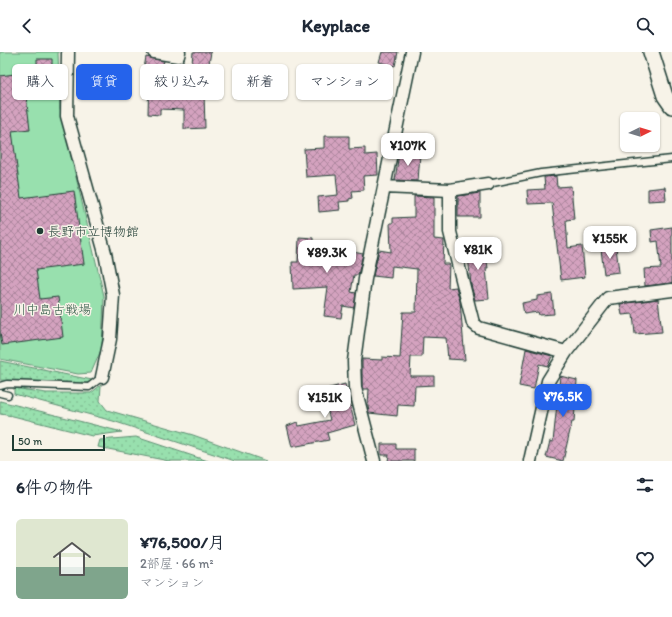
<!DOCTYPE html>
<html lang="ja">
<meta charset="utf-8">
<style>
:root{--surface:#fff;--page:#f6f6f7;--text:#1f2937;--muted:#747a83;--accent:#2563eb}
body{margin:0;font-family:Itim,"Klee One",sans-serif;background:var(--page);color:var(--text);height:100vh;display:flex;flex-direction:column;font-size:15px;white-space:nowrap}
*{box-sizing:border-box;margin:0}
p{font-size:13px;color:var(--muted)}
.icon{flex:none;width:22px;height:22px;fill:none;stroke:currentColor;stroke-width:2;stroke-linecap:round;stroke-linejoin:round}
.map{position:relative;height:409px;overflow:hidden}
.drawer{display:flex;flex-direction:column;background:var(--surface);flex:1}
.drawer>*{flex:none}
.guide{position:absolute;left:12px;top:12px;width:400px;height:36px;display:flex;gap:8px}
.needle{width:26px;rotate:85deg}
.controls{position:absolute;left:620px;top:60px;display:grid;gap:8px}
.controls a{display:grid;place-items:center;width:40px;height:40px;border-radius:6px;background:var(--surface);box-shadow:0 1px 3px #0004;font-size:20px}
.scale{position:absolute;left:12px;bottom:10px;width:93px;box-sizing:border-box;padding-left:4px;border:2px solid #1f3d34;border-top:0;font-size:11px;line-height:14px;white-space:nowrap;color:#1f3d34;-webkit-text-stroke:3px #f7f3e8;paint-order:stroke}
.price{position:absolute;translate:-50% -34px;padding:0 9px;border-radius:8px;background:#fff;color:#222;font-size:13px;line-height:26px;filter:drop-shadow(0 1px 2px #0008)}
.price::after{content:'';position:absolute;left:50%;top:24px;width:12px;height:9px;margin-left:-6px;background:inherit;clip-path:polygon(0 0,100% 0,50% 100%)}
.price.current{background:var(--accent);color:#fff}
ul{padding:0;list-style:none}
li{display:flex;align-items:center;gap:12px;height:100px;padding:0 16px}
li span{display:grid;place-items:center;flex:none;width:112px;height:80px;border-radius:6px;color:#555}
li>.icon{margin-inline-start:auto}
span .icon{width:48px;height:48px;fill:#fffc;stroke-width:1}
li b{font-size:17px}
h2{display:flex;justify-content:space-between;align-items:center;height:48px;padding:0 16px;font-size:17px}
.tag{padding:0 14px;border-radius:6px;background:var(--surface);box-shadow:0 1px 3px #0004;font-size:14px;line-height:36px}
.tag.current{background:var(--accent);color:#fff}
header{display:flex;justify-content:space-between;align-items:center;height:52px;padding:0 16px;background:var(--surface);font-size:18px;font-weight:700}
.map>svg:first-child{display:block}
.grass{fill:url(#grass-dots);stroke:#5c8e71}
.park{fill:#98e0ae;stroke:#5c8e71}
.building{fill:url(#building-cross-hatch);stroke:#1f3d34}
.lines{fill:none;stroke-linecap:round;stroke-linejoin:round}
.service-casing{stroke:#1f3d34;stroke-width:9}
.minor-casing{stroke:#1f3d34;stroke-width:15}
.tertiary-casing{stroke:#1f3d34;stroke-width:18}
.service{stroke:#f7f3e8;stroke-width:6}
.minor{stroke:#f7f3e8;stroke-width:12}
.tertiary{stroke:#f7f3e8;stroke-width:15}
.poi-dot{fill:#1f3d34;stroke:#f7f3e8;stroke-width:1.5}
.labels{text-anchor:middle;dominant-baseline:central;stroke-width:3;stroke-linejoin:round;paint-order:stroke}
.poi-label{font-size:13px;fill:#1f3d34;stroke:#f7f3e8;text-anchor:start}
.park-label{font-size:13px;fill:#375e4c;stroke:#f7f3e8}
</style>
<header><svg class="icon" aria-label="back" viewBox="0 0 24 24"><path d="M15 5l-7 7 7 7"/></svg>Keyplace<svg class="icon" aria-label="search" viewBox="0 0 24 24"><circle cx="10" cy="10" r="6"/><path d="M15 15l6 6"/></svg></header>
<div class="map">
<svg width="672" height="409" viewBox="0 0 672 409">
<defs>
<pattern id="grass-dots" width="8" height="8" patternUnits="userSpaceOnUse"><rect width="8" height="8" fill="#98e0ae"/><path d="M2 2h.1M6 6h.1" fill="none" stroke="#83c196" stroke-width="1.8" stroke-linecap="round"/></pattern>
<pattern id="building-cross-hatch" width="8" height="8" patternUnits="userSpaceOnUse"><rect width="8" height="8" fill="#d4a2bf"/><path d="M0 0l8 8M0 8l8-8" fill="none" stroke="#ab859c"/></pattern>
</defs>
<rect width="100%" height="100%" fill="#f7f3e8"/>
<filter id="ink" filterUnits="userSpaceOnUse"><feTurbulence type="fractalNoise" baseFrequency=".025" numOctaves="2"/><feDisplacementMap in="SourceGraphic" scale="8" xChannelSelector="R" yChannelSelector="G"/><feConvolveMatrix kernelMatrix="1 2 1 2 8 2 1 2 1" color-interpolation-filters="sRGB"/></filter>
<g filter="url(#ink)">
<path class="grass" d="M0 309 92 328 85 332 0 328Z
M101 333 100 349 107 358 193 383 266 409H235L113 369 14 342V336L46 341H91Z
M0 349 122 380 92 384 13 364 0 362Z
M136 385 208 409H169L98 395 100 388Z"/>
<path class="park" d="M0 0H58L60 57 104 244 102 296 91 321 78 322 0 307Z"/>
<path class="building" d="M193 0H211L204 41 205 76 184 77V58L160 57V63L148 62 149 23 143 22 146 5 164 9 163 12 189 20 191 12H192Z
M382 0H398L395 14 379 10Z
M37 7H52V29L24 28 30 77 12 79 21 146 74 139 84 212 36 218 40 247 58 245 63 285 2 293 0 280V24L37 19Z
M324 84H349V97L365 96V103L377 102 378 123 363 124 364 138 352 139 353 146 349 147V149L339 150 340 158 319 160 318 145 338 143 336 123 306 125 304 97 324 96Z
M399 101 420 102 418 129 395 128Z
M556 124 557 135 571 134 574 167 566 168 568 196 582 194 585 225 561 228 552 151 528 152 527 138 545 137 544 125Z
M665 135 666 148 648 149V137Z
M480 141V165H458V144Z
M414 144 434 145V187L444 188 443 212H449L448 236 456 235 460 249 465 308 448 307 446 286 423 285 422 305H411L410 324H434V333L415 334 414 354 398 353 397 364 369 361 368 354 369 337H363L362 335V307L382 308V305L400 306 403 260H416L417 217 392 214 391 226 373 224 379 198 391 200 390 171H393V166L414 165Z
M672 175V231L645 234 644 217 661 216 658 189 652 190 651 178Z
M299 185 313 186V191L318 192V198L338 197 363 202 358 223H354L351 240 356 241 354 256 343 254 341 266 324 264 328 235 293 237 292 210H298Z
M484 191 488 216H486L489 247 475 248 471 233 467 194Z
M616 195 619 220 604 222 601 197Z
M552 242 554 262 539 263 538 260 524 262 522 251 537 248V244Z
M658 247 662 280 635 282 633 262 622 263 620 252Z
M526 297 552 304 548 314 539 312 534 337 519 334Z
M560 324 577 328 574 370H572L563 409 546 405 550 389 553 390Z
M345 332 355 373 327 381 329 388 292 395 287 374 297 370 299 374 330 368 322 338Z
M381 392H396V397H414V409H388L389 403H381Z"/>
<g class="lines">
<g class="service-casing">
<path id="service" d="M488 132 541 121 672 107
M0 334 7 332 89 335 102 325
M0 341 8 343"/>
</g>
<g class="minor-casing">
<path id="minor" d="M68 0 67 64 105 201 113 243 110 287 102 325
M154 0 178 4 179 0
M384 135 450 138 488 132
M450 138V180L473 271 479 276 566 300
M374 409 355 336 354 309 365 227 412 0
M530 409 548 329 566 300 608 246 672 238"/>
</g>
<g class="tertiary-casing">
<path id="tertiary" d="M651 0 665 44 672 54"/>
</g>
<use href="#service" class="service"/>
<use href="#minor" class="minor"/>
<use href="#tertiary" class="tertiary"/>
</g>
</g>
<circle class="poi-dot" cx="40" cy="179" r="4"/>
<g class="labels">
<g class="poi-label">
<text x="48" y="179">長野市立博物館</text>
</g>
<g class="park-label">
<text x="52" y="257">川中島古戦場</text>
</g>
</g>
</svg>
<div class="controls">
<a><svg class="needle" viewBox="-14 -14 28 28"><path d="M0-13l5 13h-10z" fill="#e53935"/><path d="M0 13l5-13h-10z" fill="#747a83"/></svg></a>
</div>
<div class="scale">50 m</div>
<b class="price" style="left:408px;top:115px">¥107K</b>
<b class="price" style="left:610px;top:208px">¥155K</b>
<b class="price" style="left:478px;top:219px">¥81K</b>
<b class="price" style="left:327px;top:222px">¥89.3K</b>
<b class="price current" style="left:563px;top:366px">¥76.5K</b>
<b class="price" style="left:325px;top:367px">¥151K</b>
<div class="guide">
<a class="tag">購入</a>
<a class="tag current">賃貸</a>
<a class="tag">絞り込み</a>
<a class="tag">新着</a>
<a class="tag">マンション</a>
</div>
</div>
<section class="drawer">
<h2>6件の物件<svg class="icon" aria-label="filters" viewBox="0 0 24 24"><path d="M4 7h16M4 17h16"/><circle cx="9" cy="7" r="2"/><circle cx="15" cy="17" r="2"/></svg></h2>
<ul>
<li><span style="background:linear-gradient(#dfe7d0 60%,#7fa58c 0)"><svg class="icon" aria-label="home" viewBox="0 0 24 24"><path d="M3 11l9-7 9 7M6 9v11h12V9"/></svg></span><div><b>¥76,500/月</b><p>2部屋 · 66 m²</p><p>マンション</p></div><svg class="icon" aria-label="heart" viewBox="0 0 24 24"><path d="M12 20l-8-8c-3-5 5-10 8-4 3-6 11-1 8 4z"/></svg></li>
</ul>
</section>
